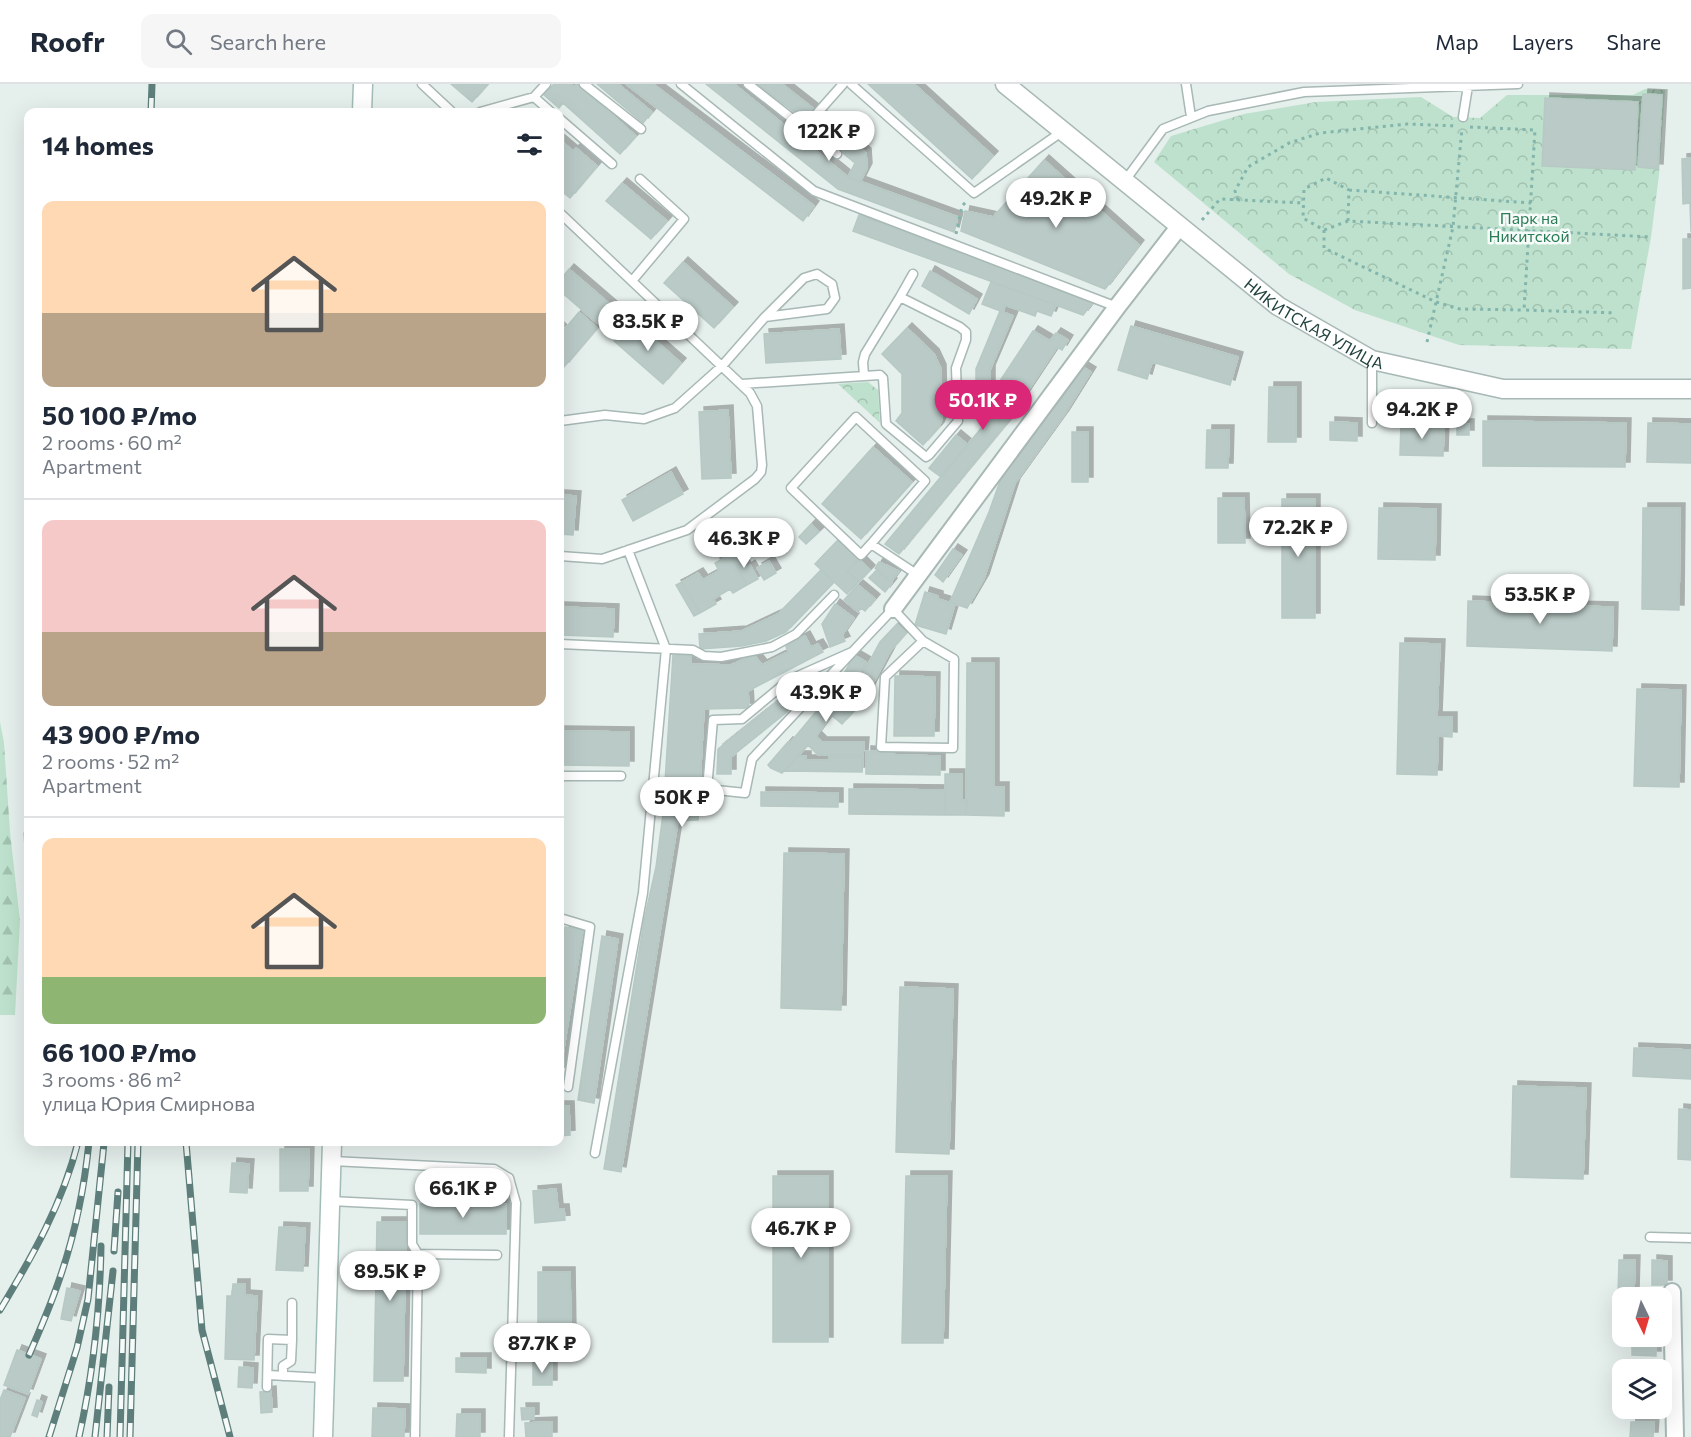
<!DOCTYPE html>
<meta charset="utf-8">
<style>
:root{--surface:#fff;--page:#f6f6f7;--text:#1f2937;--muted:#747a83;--line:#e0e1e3;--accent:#db2777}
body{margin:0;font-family:Commissioner,sans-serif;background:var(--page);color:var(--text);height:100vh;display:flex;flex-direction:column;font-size:22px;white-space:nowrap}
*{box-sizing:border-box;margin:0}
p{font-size:20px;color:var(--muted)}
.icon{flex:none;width:33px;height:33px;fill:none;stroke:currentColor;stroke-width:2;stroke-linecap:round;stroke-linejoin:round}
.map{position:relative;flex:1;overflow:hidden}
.panel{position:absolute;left:24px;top:24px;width:540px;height:1038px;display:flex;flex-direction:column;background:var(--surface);border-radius:12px;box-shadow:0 6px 24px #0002}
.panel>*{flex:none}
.needle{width:39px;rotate:175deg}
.buttons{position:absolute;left:1612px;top:1203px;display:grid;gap:12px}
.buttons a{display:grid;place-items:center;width:60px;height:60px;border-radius:12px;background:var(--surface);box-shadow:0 6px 24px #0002;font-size:30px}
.price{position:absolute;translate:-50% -51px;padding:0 14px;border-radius:21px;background:#fff;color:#222;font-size:20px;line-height:39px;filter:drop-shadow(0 2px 3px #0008)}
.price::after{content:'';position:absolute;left:50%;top:36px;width:18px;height:14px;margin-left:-9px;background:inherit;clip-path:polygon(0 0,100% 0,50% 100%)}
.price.selected{background:var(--accent);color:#fff}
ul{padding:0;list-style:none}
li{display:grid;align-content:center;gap:12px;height:318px;padding:0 18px}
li+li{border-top:2px solid var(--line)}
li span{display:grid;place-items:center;height:186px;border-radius:12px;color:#555}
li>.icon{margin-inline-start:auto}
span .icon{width:108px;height:108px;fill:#fffc;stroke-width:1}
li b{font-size:26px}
h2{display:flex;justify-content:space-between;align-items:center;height:72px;padding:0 18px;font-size:26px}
header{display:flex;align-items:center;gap:36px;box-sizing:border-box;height:84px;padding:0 30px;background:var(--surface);border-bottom:2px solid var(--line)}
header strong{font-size:28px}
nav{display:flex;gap:33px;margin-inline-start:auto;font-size:21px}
.search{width:420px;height:54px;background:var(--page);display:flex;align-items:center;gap:15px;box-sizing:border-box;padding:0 21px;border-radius:12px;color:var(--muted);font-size:22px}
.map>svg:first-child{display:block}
.forest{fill:url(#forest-firs)}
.park{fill:url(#park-crowns)}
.building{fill:#bacac6;stroke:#b7c9c4;stroke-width:1.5;filter:url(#shadow)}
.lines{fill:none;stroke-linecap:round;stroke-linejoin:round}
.service-casing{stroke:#a7b8b5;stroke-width:11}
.minor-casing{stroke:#a7b8b5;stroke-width:20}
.tertiary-casing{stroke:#a7b8b5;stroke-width:21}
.secondary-casing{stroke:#a2bcb7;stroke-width:21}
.path{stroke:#83b5ad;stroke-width:3;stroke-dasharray:3 4.5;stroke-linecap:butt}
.service{stroke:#fff;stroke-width:8}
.minor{stroke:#fff;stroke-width:16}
.tertiary{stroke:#fff;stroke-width:18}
.secondary{stroke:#fff;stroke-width:18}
.rail-casing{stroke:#5d7e7a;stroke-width:7}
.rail{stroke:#f6fbf9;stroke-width:4.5;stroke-dasharray:14;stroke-linecap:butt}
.labels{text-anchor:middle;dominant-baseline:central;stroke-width:5;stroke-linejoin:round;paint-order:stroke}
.park-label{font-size:16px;fill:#297d56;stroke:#f6fbf9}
.street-label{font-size:16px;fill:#22433f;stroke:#f6fbf9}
</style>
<header>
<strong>Roofr</strong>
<div class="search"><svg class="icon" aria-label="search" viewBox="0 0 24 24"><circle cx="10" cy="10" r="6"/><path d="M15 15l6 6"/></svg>Search here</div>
<nav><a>Map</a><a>Layers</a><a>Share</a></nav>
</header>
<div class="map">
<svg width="1691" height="1353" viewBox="0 0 1691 1353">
<defs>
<pattern id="forest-firs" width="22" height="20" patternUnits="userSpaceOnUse" patternTransform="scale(1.5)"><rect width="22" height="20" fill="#bde1cc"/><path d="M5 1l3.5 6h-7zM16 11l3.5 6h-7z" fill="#a2c2b0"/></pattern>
<pattern id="park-crowns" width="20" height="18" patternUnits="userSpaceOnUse" patternTransform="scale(1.5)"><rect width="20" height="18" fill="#bde1cc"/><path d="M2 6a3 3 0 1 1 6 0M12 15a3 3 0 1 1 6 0" fill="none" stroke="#a2c2b0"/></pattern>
<filter id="shadow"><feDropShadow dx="5" dy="-5" stdDeviation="0" flood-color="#0004"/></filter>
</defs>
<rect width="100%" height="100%" fill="#e5efec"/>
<path class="forest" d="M0 638 4 659 10 748 20 837 15 931H0Z"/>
<path class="park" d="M1645 5 1665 6 1659 91 1651 153 1631 265 1459 261 1355 226 1289 190 1154 78 1171 52 1244 30 1316 18 1421 13 1453 33 1480 34 1507 11H1633Z
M868 298 878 306 880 339 838 300Z"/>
<path class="building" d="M451 0H488L472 18Z
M554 0H570L574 3 577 0 636 52 620 70 563 19 559 24 544 11Z
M597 0H618L652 28 643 39Z
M626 0H653L814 122 803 137Z
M706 0H734L848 93 958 133 954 148 838 105Z
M757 0H782L814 25 805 36Z
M868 0H914L993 72 972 95Z
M1643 10 1662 11 1658 85 1638 83Z
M1545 14 1638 18 1635 86 1542 82Z
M822 32 866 69 867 84 860 98 848 93 855 79 812 44Z
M560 56 573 67 576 64 597 82 570 114 560 106Z
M1691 74V148L1690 119 1683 120 1682 75Z
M1044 76 1139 161 1105 205 961 147 965 127 993 133Z
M622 99 667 137 651 155 606 117Z
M859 131 1093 218 1083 231 853 147Z
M1683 155H1691V204L1683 205Z
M683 178 733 223 714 244 664 199Z
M569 185 612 222 597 239 560 207V196Z
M930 187 977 215 969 230 922 202Z
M991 198 1056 221 1051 232 1037 227 1035 232 1005 221 1003 228 982 220Z
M1000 227 1013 232 990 286V309L985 323 973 319 976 312V285Z
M579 228 597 244 564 283 560 279V244L563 247Z
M633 237 681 279 663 300 614 257Z
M1131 242 1238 273 1230 301 1152 278 1147 295 1118 286Z
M907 244 934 270 941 285 942 335 939 343 923 361 896 337 902 329V290L882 270Z
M839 245 841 275 766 279 764 250Z
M1033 247 1050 257 1056 249 1068 256 1062 266 1057 263 1006 340 899 470 885 460 993 330 1006 310 996 303Z
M1081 282 1091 288 1064 331 1015 399 984 495 967 524 950 518 989 428 1000 397Z
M1269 303H1296V358H1268Z
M728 326 731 394 702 395 699 328Z
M1483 337 1626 339 1625 383 1483 382Z
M1330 338 1357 339V357L1330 356Z
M1401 339 1444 341 1443 372 1400 371Z
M1648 339 1691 340V379L1647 378Z
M1457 340H1469V351H1457Z
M1207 346H1229L1228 384H1206Z
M1072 348H1088V398H1072Z
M956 351 968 361 941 393 929 384Z
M873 363 912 398 861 455 822 420Z
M671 388 683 410 633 437 622 416Z
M560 411 576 412 573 451 560 450Z
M1218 414H1244L1245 459H1218Z
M1282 415H1315V534H1282Z
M1379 424 1436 425 1435 476 1378 475Z
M1643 424H1680L1679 526 1642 525Z
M811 440 819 448 806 460 799 453Z
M838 456 870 486 847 510 815 480Z
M953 465 962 471 943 498 935 491Z
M736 467 746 484 750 481 758 495 747 501 730 471Z
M730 471 747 501 733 509 730 505 713 515 716 520 700 529 682 498 698 489 703 496 719 487 715 479Z
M859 475 870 486 859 498 847 487Z
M769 477 776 489 764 496 757 484Z
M879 478 899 487 891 498 875 484Z
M821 486 834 498 786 548 766 557 742 562 700 565 699 550 742 547 778 530Z
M877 486 892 499 885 508 869 494Z
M682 498 700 529 694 532 676 501Z
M858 501 875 515 865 527 861 524 858 528 844 516Z
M1546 506 1568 507 1567 522 1613 523 1612 567 1467 562 1468 517 1546 520Z
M925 508 938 512V515L955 520 946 550 915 541Z
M835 520 854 534 842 551 845 557 830 563 822 540Z
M560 523 614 525 613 553 560 551Z
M897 540 906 549 891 566 864 616 852 610 880 558Z
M805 552 811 563 818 560 823 568 748 607 749 624 704 625 698 736 678 737 621 1088 604 1085 644 837 656 783 663 730 673 571 691 572V580L731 581 754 571 762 581 788 568 786 562Z
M1400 559 1440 560 1437 633H1452V653L1438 652 1437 691 1397 690Z
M854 571 866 578 849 610 861 619 842 640 831 631 816 652 822 658H864L863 671H818L808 661 782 689 771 684 768 681 788 658 790 659 838 601Z
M967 579H994V703H1004V732L966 731Z
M895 592 935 593 934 652H894Z
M1637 605 1681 606 1679 703 1634 702Z
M787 610 794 619 785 626 787 628 731 673V690H717L718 665Z
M560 647 629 648V682L560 681Z
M866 667 893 668 895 671 940 672V691L866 690Z
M797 672H806V676H829V673H863L862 688 785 687Z
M945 690H962V716H967L966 731H945Z
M849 705 945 706V731L849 730Z
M761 708 838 709V723L761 722Z
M28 748V776H26L24 749Z
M784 769 844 770 841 926 781 924Z
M565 843 583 846 560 989V871Z
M602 852 618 855 594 1019 578 1016Z
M900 903 953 905 949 1070 896 1068Z
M1634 964 1691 966V995L1633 992Z
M1513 1002 1586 1004 1583 1095 1511 1093Z
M560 1022H569L570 1051 560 1052Z
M1679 1025 1691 1026V1076L1678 1075Z
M280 1065H309L308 1107H280Z
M232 1079 249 1080 247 1109 230 1108Z
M773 1092H828V1258H773Z
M906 1092H947L943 1259H902Z
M556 1105 558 1125H564L565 1136 535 1139 533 1107Z
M420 1120H506V1150H420Z
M377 1138H406L403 1297H374Z
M279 1143 305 1144 303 1187 276 1186Z
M1619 1176H1635L1634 1210H1618Z
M1652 1176 1667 1177V1201H1652Z
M538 1188H570L571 1253H538Z
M233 1200H245V1211L257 1212 254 1276 225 1275 227 1212H232Z
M67 1204 80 1207 71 1237 61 1235Z
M1632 1252H1656V1272L1632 1271Z
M17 1266 41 1275 28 1310 4 1301Z
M456 1274H486V1289L456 1288Z
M533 1278H552V1301H533Z
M239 1283 253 1284 252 1304 238 1303Z
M1614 1294H1623V1320H1614Z
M4 1306 25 1314 10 1353H0V1316Z
M271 1307 272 1328 261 1329 260 1308Z
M37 1316 42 1318 37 1333 32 1331Z
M373 1324 405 1325 404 1353H372Z
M521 1324H534V1335L522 1336Z
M457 1330H480V1353H456Z
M552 1338V1353H526L525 1339Z
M1631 1338H1654L1653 1353H1630Z"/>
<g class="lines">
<g class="service-casing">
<path id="service" d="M422 0 452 28
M584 0 641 45
M681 0 814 107 1117 223
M748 0 804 44 843 0
M851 0 974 109 1063 47
M1186 0 1191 33
M534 13 551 28
M480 28 534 13 546 0
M1463 33 1468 2
M560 35 612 80
M804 44 837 70
M1124 98 1163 45 1208 27 1304 8 1518 0
M560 129 750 309 757 322 762 381 761 388 755 395 687 446 602 475 560 472
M632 197 684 135 640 95
M900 213 913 190
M742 300 864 292 880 291 883 294 886 340 926 373 929 371 958 337 956 284 966 256V248L960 243 900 213 865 270 863 278 864 292
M560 337 605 331 644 335 675 324 722 282 765 233 827 225 835 214 832 200 817 190 804 194 765 233
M1372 339V276
M871 460 925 397 856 333 791 404 861 471 871 460 918 491
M560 560 693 566 704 572 721 573 772 563 796 550 834 511
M852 568 789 596 742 635 713 636 707 705 745 709 752 675 873 546 893 525 923 557 954 575 953 664 881 663 885 593 923 557
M560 692H621
M560 834 590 843 568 1003
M595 1069 643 809 666 565 628 466
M332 1077 494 1085 509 1094 516 1119 509 1353
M330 1117 412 1121V1160L418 1170
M1650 1153 1691 1154
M292 1256V1219
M268 1291 325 1294
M267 1303 268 1255 292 1256 291 1277 283 1282V1292
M415 1353 418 1170 497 1171"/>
</g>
<g class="minor-casing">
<path id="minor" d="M893 525 1117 223 1179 143
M1672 1208 1675 1353"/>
</g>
<g class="tertiary-casing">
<g id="tertiary">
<path id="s1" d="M1005 0 1278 222 1372 276 1503 305H1691"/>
</g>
</g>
<g class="secondary-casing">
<path id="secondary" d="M362 28 363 0
M323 1353 332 1058"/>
</g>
<path class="path" d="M1470 43 1535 46 1524 226 1616 229
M1349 106 1531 119
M1238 116 1235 107 1248 83 1289 59 1320 49 1407 40 1457 42
M1202 136 1220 115 1303 119
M1348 137 1349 106 1326 94 1304 105 1303 134 1324 146 1348 137 1651 153
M1324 146V164L1436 218 1460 225 1524 226
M956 150 962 122 967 117
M1427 258 1453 143 1462 44"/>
<use href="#service" class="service"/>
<use href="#minor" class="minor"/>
<use href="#tertiary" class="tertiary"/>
<use href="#secondary" class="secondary"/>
<g class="rail-casing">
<path id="rail" d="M151 28 152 0
M186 1058 202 1246 230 1353
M114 1167 118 1108
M0 1226C33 1171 62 1121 78 1058
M29 1271C39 1248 49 1225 57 1202 74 1155 84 1107 89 1058
M49 1353 77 1264 88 1215 104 1059
M79 1353C93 1290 100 1227 101 1162
M95 1353 113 1187
M107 1353 109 1303
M120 1353 128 1058
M130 1353 138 1058"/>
</g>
<use href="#rail" class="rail"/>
</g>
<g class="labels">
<g class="park-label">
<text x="1529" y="133">Парк на<tspan x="1529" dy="18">Никитской</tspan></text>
</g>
<g class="street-label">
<text stroke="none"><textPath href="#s1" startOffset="392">НИКИТСКАЯ УЛИЦА</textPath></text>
</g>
</g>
</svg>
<div class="buttons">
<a><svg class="needle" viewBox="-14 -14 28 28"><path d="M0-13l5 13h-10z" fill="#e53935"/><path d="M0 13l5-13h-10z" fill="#747a83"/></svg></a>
<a><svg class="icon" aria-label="layers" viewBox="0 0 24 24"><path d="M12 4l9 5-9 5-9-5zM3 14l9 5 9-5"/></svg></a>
</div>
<b class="price" style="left:829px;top:78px">122K ₽</b>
<b class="price" style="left:1056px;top:145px">49.2K ₽</b>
<b class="price" style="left:648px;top:268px">83.5K ₽</b>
<b class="price selected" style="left:983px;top:347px">50.1K ₽</b>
<b class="price" style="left:1422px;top:356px">94.2K ₽</b>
<b class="price" style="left:1298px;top:474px">72.2K ₽</b>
<b class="price" style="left:744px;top:485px">46.3K ₽</b>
<b class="price" style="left:1540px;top:541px">53.5K ₽</b>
<b class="price" style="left:826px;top:639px">43.9K ₽</b>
<b class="price" style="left:682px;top:744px">50K ₽</b>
<b class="price" style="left:463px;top:1135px">66.1K ₽</b>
<b class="price" style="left:801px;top:1175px">46.7K ₽</b>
<b class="price" style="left:390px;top:1218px">89.5K ₽</b>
<b class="price" style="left:542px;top:1290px">87.7K ₽</b>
<section class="panel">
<h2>14 homes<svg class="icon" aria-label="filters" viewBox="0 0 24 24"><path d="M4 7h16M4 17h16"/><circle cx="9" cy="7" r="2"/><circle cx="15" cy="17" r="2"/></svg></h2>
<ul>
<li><span style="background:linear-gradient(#ffd9b3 60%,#b9a48a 0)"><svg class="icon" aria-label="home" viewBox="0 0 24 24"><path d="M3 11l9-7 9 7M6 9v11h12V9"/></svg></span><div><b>50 100 ₽/mo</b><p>2 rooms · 60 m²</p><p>Apartment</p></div></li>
<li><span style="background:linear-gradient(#f6c9c9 60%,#b9a48a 0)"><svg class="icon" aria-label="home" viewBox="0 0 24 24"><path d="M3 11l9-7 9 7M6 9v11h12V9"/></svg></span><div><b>43 900 ₽/mo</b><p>2 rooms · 52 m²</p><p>Apartment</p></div></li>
<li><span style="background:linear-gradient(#ffd9b3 75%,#8fb573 0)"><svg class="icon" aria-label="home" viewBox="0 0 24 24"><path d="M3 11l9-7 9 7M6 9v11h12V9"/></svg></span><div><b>66 100 ₽/mo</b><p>3 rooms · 86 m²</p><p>улица Юрия Смирнова</p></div></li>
</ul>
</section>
</div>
